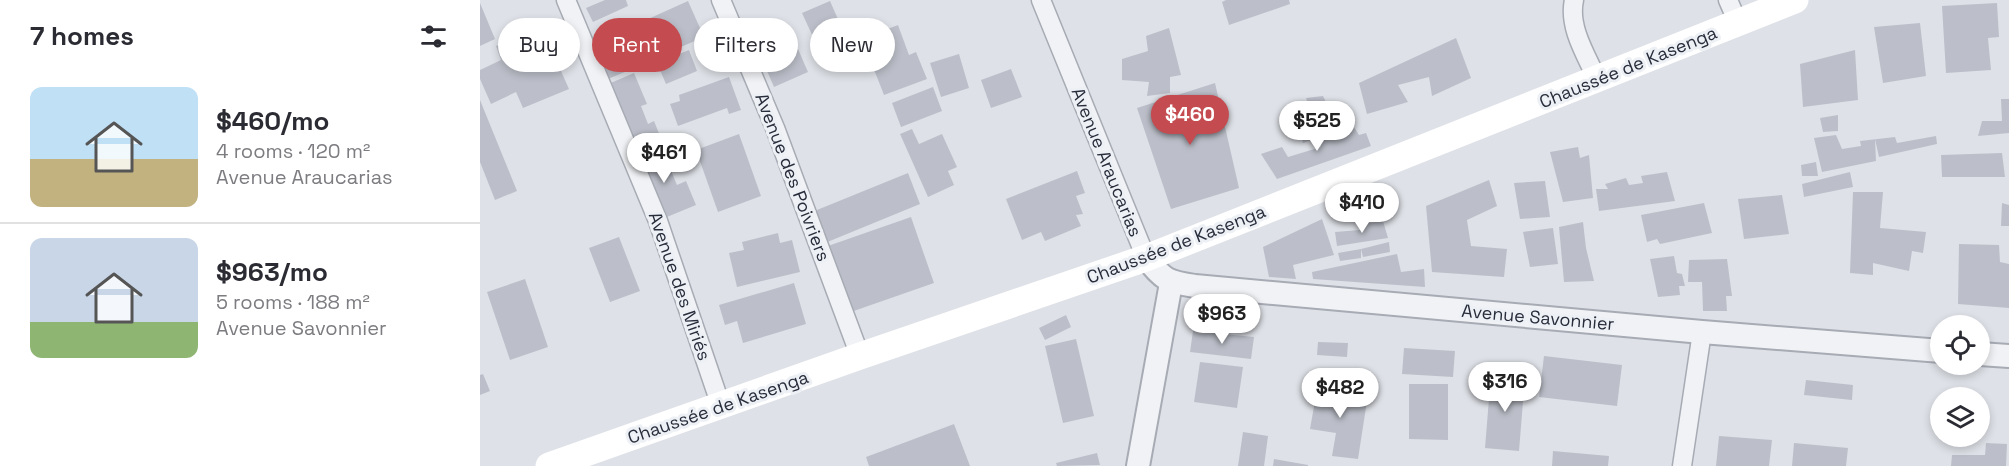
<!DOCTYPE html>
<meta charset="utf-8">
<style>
:root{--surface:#fff;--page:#f7f7f7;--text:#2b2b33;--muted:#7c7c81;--line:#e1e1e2;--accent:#c44b4f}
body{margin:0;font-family:"Space Grotesk",sans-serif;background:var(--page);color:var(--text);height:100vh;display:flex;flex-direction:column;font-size:22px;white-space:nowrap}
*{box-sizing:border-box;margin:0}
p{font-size:20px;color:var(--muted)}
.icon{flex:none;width:33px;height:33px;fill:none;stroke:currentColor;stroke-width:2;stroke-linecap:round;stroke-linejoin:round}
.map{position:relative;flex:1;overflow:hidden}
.panel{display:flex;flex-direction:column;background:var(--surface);width:480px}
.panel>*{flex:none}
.top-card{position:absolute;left:18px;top:18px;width:570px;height:54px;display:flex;gap:12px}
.fabs{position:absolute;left:1450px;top:315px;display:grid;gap:12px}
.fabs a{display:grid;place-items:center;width:60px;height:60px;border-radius:50%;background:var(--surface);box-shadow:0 3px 9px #0003;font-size:30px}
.price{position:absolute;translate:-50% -51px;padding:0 14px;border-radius:21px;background:#fff;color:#222;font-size:20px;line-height:39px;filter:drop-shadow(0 2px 3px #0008)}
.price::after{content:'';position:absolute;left:50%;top:36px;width:18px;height:14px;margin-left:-9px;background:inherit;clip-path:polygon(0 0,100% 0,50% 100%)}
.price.current{background:var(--accent);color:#fff}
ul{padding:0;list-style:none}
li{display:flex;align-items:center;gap:18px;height:150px;padding:0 30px}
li+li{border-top:2px solid var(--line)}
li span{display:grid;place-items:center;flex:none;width:168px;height:120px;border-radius:12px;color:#555}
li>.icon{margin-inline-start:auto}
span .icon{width:72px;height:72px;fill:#fffc;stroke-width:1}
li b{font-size:26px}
h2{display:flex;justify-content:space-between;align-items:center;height:72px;padding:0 30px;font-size:26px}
.chip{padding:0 21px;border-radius:27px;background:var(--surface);box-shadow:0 3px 9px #0003;font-size:21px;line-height:54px}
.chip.current{background:var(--accent);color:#fff}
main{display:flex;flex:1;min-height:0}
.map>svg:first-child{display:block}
.building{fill:#bcbfc9}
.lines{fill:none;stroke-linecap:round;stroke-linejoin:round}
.minor-casing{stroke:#a7abb4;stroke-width:21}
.tertiary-casing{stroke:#a7abb4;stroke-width:26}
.minor{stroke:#f1f2f5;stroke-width:18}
.tertiary{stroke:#f1f2f5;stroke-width:22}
.secondary{stroke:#fff;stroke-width:27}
.labels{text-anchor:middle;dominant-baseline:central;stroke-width:6;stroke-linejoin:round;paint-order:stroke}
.street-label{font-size:18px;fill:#282d3c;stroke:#edf0f4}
</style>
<main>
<section class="panel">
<h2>7 homes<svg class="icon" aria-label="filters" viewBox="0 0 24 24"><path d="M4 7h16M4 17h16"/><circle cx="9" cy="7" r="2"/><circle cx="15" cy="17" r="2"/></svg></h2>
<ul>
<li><span style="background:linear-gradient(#bfe0f5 60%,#c2b280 0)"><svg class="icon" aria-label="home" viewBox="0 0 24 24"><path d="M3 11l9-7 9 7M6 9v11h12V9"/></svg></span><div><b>$460/mo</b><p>4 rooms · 120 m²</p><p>Avenue Araucarias</p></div></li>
<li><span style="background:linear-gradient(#c9d6e8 70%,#8fb573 0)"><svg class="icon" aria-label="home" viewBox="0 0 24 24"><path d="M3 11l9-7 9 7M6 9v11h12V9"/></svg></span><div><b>$963/mo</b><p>5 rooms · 188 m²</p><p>Avenue Savonnier</p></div></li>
</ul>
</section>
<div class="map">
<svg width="1529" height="466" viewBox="0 0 1529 466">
<rect width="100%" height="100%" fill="#dee1e7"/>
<path class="building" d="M125 0H146L148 6 113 22 106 8Z
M746 0H809L810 4 749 25 742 2Z
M208 1 224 37 173 59 157 24Z
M350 1 372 51 345 63 322 13Z
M0 3 15 39 0 46Z
M1517 3 1519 37 1508 38 1511 70 1466 73 1462 6Z
M1440 23 1446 76 1403 83 1394 27Z
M418 25 429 55 436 52 447 79 404 95 382 39Z
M61 26 89 89 43 108 36 92 11 104 0 79V70L21 60 16 46Z
M689 28 701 75 690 77V93L667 96 669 82 642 80V59L668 51 666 36Z
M136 29 152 69 123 81 107 41Z
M976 38 991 78 952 96 949 77 918 85 928 102 887 114 879 83Z
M318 49 328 72 294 87 284 64Z
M209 50 217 71 186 84 177 63Z
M1375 50 1378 100 1323 107 1320 64Z
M479 54 489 88 461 97 450 63Z
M531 69 542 97 511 108 501 80Z
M154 73 167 104 161 106 168 124 174 121 182 141 154 152 126 85Z
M249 77 261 110 249 114 247 108 198 126 190 104 200 101 199 95Z
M735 83 759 188 691 209 657 108Z
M453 87 462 111 421 127 412 103Z
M843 96 855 120 835 129 839 137 823 143 818 119 830 109 826 98Z
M1521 99H1529V133L1498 136 1502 121H1522Z
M0 100 37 191 15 200 0 162Z
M1358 115V131L1343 132 1340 118Z
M872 124 879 135 886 133 891 146 797 179 781 154 802 147 808 157 841 147 839 137Z
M432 129 439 144 462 134 477 167 468 171 474 185 448 197 420 134Z
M259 134 281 196 238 212 216 150Z
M1356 135 1362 149 1381 146 1380 141 1415 137 1417 143 1456 136 1457 144 1399 157 1395 139 1396 161 1342 172 1334 138Z
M180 145 197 185 206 181 216 205 182 219 155 156Z
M1098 147 1100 158 1109 155 1113 198 1083 202 1070 152Z
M1522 153 1525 177H1462L1461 155Z
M1336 162 1338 176H1322L1321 165Z
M597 171 605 193 596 196 603 214 596 215 601 226 565 241 561 232 542 240 526 199Z
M1187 172 1195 201 1119 211 1116 189H1128L1125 184 1146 178 1149 185 1163 183 1161 176Z
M1370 172 1373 187 1324 197 1322 184Z
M428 173 440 204 345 243 332 212Z
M1009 180 1017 206 987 220 991 246 1027 249 1024 277 952 272 946 206Z
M1065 181 1070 217 1040 219 1034 183Z
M1373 192H1403L1400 228 1446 232 1443 253 1432 251 1429 271 1393 263V275L1370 273Z
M1302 195 1309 234 1264 239 1258 199Z
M1224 203 1232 233 1180 244 1177 239 1167 242 1161 215Z
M1522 203 1529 205V226H1521Z
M431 217 454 283 368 313 345 247Z
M842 219 854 255 813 265 816 279 789 277 783 247Z
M903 221 908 238 857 246 855 232 880 230V224Z
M1103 222 1106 248 1114 281 1084 282 1079 227Z
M1073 228 1078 264 1050 267 1043 232Z
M298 233 300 243 312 240 320 272 257 287 249 253 264 250 262 242Z
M139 237 160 291 130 302 109 248Z
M909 242 910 252 883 257 881 249Z
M1479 244 1519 245 1520 262 1529 264V308L1478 304Z
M881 249V258L860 261 858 253Z
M917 254 921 272 944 269 945 287 833 279 832 272Z
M1194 256 1197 273 1202 274 1205 286H1199L1200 295 1178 297 1170 259Z
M1247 259 1252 296H1246L1247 311H1223L1222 282H1208L1209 260Z
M45 279 68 347 30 360 7 292Z
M314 283 326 324 263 343 257 321 245 325 239 305Z
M586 315 591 327 565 340 559 328Z
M713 331 774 337 771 359 710 352Z
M596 339 614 416 583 423 565 346Z
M838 342 868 343 867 357 837 355Z
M924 348 975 351 973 377 922 374Z
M1064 356 1142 365 1137 406 1059 397Z
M720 362 763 367 757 408 714 402Z
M3 374 10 391 0 395V375Z
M1011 374 1045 377 1039 451 1005 448Z
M1326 380 1373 385 1372 400 1324 395Z
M838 384 877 391 875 399 887 401 878 459 852 456 856 433 830 429Z
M929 384H968V440L929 439Z
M474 424 490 466H389L386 457Z
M763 432 788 436 784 466H758Z
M1239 436 1292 440 1289 466H1236Z
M1314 443 1368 448 1366 466H1312Z
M1506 443 1527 444 1526 466H1471L1472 455H1505Z
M1073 451 1129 456 1128 466H1072Z
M617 453 620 465 577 466 576 463Z
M794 459 828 465V466H793Z"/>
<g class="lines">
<g class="minor-casing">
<path id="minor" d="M86 0 178 221 241 406
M241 0 295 128 380 356
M561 0 666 258
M1094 0C1088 27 1106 55 1117 79
M1248 0 1258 23
M1202 466 1222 332"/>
</g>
<g class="tertiary-casing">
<path id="tertiary" d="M666 258C684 280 687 282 715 286L1222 332 1461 351
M1500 354 1529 356
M658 466 691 283"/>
</g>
<use href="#minor" class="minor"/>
<use href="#tertiary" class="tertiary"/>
<path class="secondary" d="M69 466 380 356 666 258 1315 0"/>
</g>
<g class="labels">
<g class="street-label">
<text transform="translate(1148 67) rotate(-22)">Chaussée de Kasenga</text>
<text transform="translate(627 162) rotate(68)">Avenue Araucarias</text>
<text transform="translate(313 177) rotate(69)">Avenue des Poivriers</text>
<text transform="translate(696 244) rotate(-21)">Chaussée de Kasenga</text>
<text transform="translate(200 286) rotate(71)">Avenue des Miriés</text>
<text transform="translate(1058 317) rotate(5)">Avenue Savonnier</text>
<text transform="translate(238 407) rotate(-19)">Chaussée de Kasenga</text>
</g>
</g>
</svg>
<div class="fabs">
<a><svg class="icon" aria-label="locate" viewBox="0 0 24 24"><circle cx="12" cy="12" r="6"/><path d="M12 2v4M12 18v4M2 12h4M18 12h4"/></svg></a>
<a><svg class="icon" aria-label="layers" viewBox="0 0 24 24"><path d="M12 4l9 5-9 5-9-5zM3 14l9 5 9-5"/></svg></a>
</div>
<b class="price current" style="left:710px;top:146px">$460</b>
<b class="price" style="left:837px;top:152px">$525</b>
<b class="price" style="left:184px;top:184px">$461</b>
<b class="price" style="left:882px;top:234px">$410</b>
<b class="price" style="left:742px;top:345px">$963</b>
<b class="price" style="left:1025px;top:413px">$316</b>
<b class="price" style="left:860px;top:419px">$482</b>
<div class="top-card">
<a class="chip">Buy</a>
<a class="chip current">Rent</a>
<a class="chip">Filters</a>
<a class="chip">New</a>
</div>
</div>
</main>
